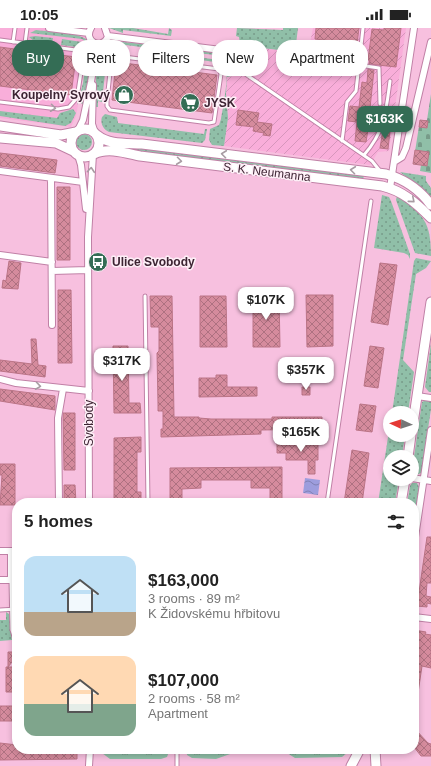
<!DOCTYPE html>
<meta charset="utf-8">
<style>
:root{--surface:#fff;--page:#f6f6f6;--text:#222;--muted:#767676;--accent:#346d55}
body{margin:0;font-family:Arial,sans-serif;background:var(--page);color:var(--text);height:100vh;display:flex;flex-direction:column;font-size:15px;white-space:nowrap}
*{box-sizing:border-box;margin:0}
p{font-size:13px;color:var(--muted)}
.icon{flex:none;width:22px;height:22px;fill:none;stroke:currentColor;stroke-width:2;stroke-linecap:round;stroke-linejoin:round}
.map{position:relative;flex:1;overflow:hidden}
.details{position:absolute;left:12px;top:470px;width:407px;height:256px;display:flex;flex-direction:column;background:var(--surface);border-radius:16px;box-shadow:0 2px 6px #0003}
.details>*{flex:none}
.hud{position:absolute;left:12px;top:12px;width:407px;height:36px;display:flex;gap:8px}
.needle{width:26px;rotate:273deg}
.fabs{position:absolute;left:383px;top:378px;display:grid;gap:8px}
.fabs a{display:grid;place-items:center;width:36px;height:36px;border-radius:50%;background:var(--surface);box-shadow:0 2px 6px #0003;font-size:20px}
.price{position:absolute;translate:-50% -34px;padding:0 9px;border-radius:8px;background:#fff;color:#222;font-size:13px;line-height:26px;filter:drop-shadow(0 1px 2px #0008)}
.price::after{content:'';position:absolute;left:50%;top:24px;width:12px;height:9px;margin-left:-6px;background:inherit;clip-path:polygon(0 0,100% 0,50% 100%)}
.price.on{background:var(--accent);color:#fff}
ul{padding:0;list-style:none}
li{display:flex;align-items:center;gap:12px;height:100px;padding:0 12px}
li span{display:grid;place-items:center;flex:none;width:112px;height:80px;border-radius:12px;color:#555}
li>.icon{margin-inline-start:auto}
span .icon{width:48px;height:48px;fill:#fffc;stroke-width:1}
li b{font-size:17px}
h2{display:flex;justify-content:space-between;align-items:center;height:48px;padding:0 12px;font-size:17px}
.tag{padding:0 14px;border-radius:16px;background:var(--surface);box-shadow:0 2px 6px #0003;font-size:14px;line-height:36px}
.tag.on{background:var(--accent);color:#fff}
.status{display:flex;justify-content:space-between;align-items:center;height:28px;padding:0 20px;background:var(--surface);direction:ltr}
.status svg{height:11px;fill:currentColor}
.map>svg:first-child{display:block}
.built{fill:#f9aeda}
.industrial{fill:url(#industrial-furrows)}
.grass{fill:url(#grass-dots)}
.cemetery{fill:url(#cemetery-stones)}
.park{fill:url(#park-tufts)}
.water{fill:url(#water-waves)}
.building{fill:url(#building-cross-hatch);stroke:#bb7486}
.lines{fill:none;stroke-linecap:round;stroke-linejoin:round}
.lane-casing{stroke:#c080a6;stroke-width:5}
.street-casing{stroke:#c080a6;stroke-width:8}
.secondary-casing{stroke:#c080a6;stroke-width:11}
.lane{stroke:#fff;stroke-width:3}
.street{stroke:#fff;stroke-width:6}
.secondary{stroke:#fff;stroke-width:9}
.oneway{stroke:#a89ca3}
.labels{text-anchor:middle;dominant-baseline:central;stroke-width:3;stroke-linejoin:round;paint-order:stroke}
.poi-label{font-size:12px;font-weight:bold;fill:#3d2433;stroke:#feeff7;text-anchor:start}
.street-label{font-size:12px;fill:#3d2433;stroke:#feeff7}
</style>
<div class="status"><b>10:05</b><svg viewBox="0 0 49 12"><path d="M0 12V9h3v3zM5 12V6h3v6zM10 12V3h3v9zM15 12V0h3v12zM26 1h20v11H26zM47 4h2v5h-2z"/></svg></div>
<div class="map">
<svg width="431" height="738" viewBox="0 0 431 738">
<defs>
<pattern id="industrial-furrows" width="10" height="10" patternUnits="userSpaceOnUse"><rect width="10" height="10" fill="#f9aeda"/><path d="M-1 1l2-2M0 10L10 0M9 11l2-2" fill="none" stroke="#d696bc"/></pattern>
<pattern id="grass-dots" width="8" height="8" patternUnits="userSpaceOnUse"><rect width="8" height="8" fill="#90bfa8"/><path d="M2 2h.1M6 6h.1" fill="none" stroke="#779b89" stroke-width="1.8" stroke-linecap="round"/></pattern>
<pattern id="cemetery-stones" width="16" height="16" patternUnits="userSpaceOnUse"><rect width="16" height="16" fill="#90bfa8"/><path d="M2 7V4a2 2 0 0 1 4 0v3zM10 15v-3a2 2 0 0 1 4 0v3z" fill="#779b89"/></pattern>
<pattern id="park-tufts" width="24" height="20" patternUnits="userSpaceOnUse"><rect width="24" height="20" fill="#90bfa8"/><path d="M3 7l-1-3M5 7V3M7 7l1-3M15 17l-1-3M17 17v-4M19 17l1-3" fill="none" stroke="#779b89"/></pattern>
<pattern id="water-waves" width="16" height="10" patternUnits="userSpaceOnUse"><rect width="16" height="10" fill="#9d9ddd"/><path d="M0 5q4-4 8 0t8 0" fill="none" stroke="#8180b4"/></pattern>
<pattern id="building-cross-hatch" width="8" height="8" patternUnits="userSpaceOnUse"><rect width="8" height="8" fill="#d58b9d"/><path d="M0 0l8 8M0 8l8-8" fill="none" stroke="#ae7181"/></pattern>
</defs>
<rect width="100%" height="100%" fill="#f7c0df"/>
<path class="built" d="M0 0H83L88 21 76 88 71 99 0 90Z"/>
<path class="industrial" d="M313 0H406L389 123 378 124 370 137 224 118 228 90 226 66 227 49 237 48 244 40 241 34 243 18 308 25Z"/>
<path class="grass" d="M109 0H133L168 6 169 0 172 2 171 8 123 2V5Z
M237 0 283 2V0H298L295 24 239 17 240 15 239 9 236 8Z
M36 2C50 4 69 3 82 9 102 16 86 62 83 77L81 75 91 24 88 16 82 11 30 5Z
M35 8 53 10 52 15 34 13 29 9Z
M62 11 82 14 88 20C90 32 84 69 77 77L83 55 87 24 84 20 61 17Z
M110 13 145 16 148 20 126 17 125 24 112 22 107 26 102 74 98 73V79H96C96 61 93 24 110 13Z
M169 19 216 25V27L165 22Z
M220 25 228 29 235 45 239 46 227 49 226 66 228 90 224 118 212 117 209 112 210 101 219 97 221 91C223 80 230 43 225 36L219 34Z
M170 26 212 31 215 34 166 27Z
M73 81 76 85 71 95 65 98 0 88V83L57 90 60 85Z
M105 86 117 89 118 95 204 106 205 101H207L205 112 202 115 109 104C103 101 100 95 102 89Z
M76 114a8 8 0 1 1 16 0a8 8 0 1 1-16 0Z
M103 115 364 147 363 152 102 119Z
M400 144 426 148V153L431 160V169Z
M382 167 389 169 391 173 410 226V231L408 227 404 225 374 220Z
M397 167C424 187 431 194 431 228L415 225 396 172Z
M416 230 431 233 426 240 416 246 403 332 414 344 408 385H392L414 233Z
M431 315V364H429L425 359Z
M426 372 431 374V381L422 441 421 445 416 447 412 442 422 374Z
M390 396V407H405L402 429H390V451H399L395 475H378Z
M412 455H417L419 459 414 494V475H407L410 458Z
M6 584 9 586 12 612 0 613V592H6Z"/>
<path class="cemetery" d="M431 66V145L420 143 421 137 413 136 420 92H427Z"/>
<path class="park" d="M102 721H170L167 729 161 731H110L102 725Z
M186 721H352L342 729 295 730 287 725H233L216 731 192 730 187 727Z"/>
<path class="water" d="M305 450 320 452 318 467 303 465Z"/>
<path class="building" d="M316 0H359L357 16 315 11Z
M384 0H401L396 39 369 36 370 32H368L372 1 384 2Z
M0 19 51 26 52 22 60 23V27L76 29 71 67 0 58Z
M308 28 356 33 354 47 306 41Z
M116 34 217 47 212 85 112 72Z
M368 41 374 42 370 80 381 81 379 96 369 95 366 114 355 113 357 94 348 93 350 78 359 79 362 54 367 55Z
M238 82 259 85 257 94 272 96 270 108 263 107 264 105 253 103 254 99 236 97Z
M420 92 428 93 427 100 419 99Z
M383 102 390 103 388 121 380 120Z
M415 122 429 124 427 138 413 136Z
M0 125 57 132 55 145 0 138Z
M57 159H70V232H57Z
M9 233 21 235 18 261 2 260 3 252 6 253Z
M380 235 397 237 388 297 371 294Z
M58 262H71L72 335H58Z
M253 267H279L280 319H253Z
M306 267H333V318L307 319Z
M150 268H172L174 389H199V390L211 391H272V389H322V401L261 402V406L161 409V401H163V383H158V376L157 325 159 323V299H151Z
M200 268H226L227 319H200Z
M31 311H36L38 337 46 338 45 349 0 343V332L32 336Z
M113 318H128L129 375H140L141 385H114Z
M370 318 384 320 378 360 364 358Z
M216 347H227V359H257V368L199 369V350H216Z
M302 359H310V367H302Z
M0 361 55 368V382L0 373Z
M360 376 376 378 372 404 356 402Z
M63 385H75V442H64Z
M141 409V424H137V464H141V475H114V410Z
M277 415H318V432H315V446H308V432H286V425H277Z
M352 422 369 425 362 475H344Z
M0 436H15V477H0L2 447H0Z
M282 439V475H270V460H251V452H201V460L182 461V475H170V440Z
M64 457H75L76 475H64Z
M427 509H431V555H427L426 568 431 569V576L427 575V579L417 578Z
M414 602 426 604 425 606 431 607V640L422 638 418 665 414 664Z
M8 624H13L16 629 8 639H13L14 664H6V639H8Z
M0 678H17V693H0Z
M414 700 428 715 431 716V728H421L414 719Z
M0 715 17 717V721H77V731L0 732Z"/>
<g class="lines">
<g class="lane-casing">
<path id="lane" d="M0 12 76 22 80 24 83 31 77 70 69 79 58 81 0 74
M13 14 15 0
M25 15 27 0
M314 21 360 27
M116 28 219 41 221 46 214 94 209 95 110 82 107 78V73L111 35Z
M150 32 152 13
M160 33 162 15
M359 37 379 40 380 76
M241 43 372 133 380 143
M342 113 347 74 356 63 363 0
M364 127C385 103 386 83 390 53
M145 268 148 475
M327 475 371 173
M11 552 12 602 17 618
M0 582 17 581
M177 738V721"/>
</g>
<g class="street-casing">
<path id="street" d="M49 0 89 5
M91 0C83 13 101 23 108 9L105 0
M108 8 229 23 234 28 241 43
M93 57 92 96 95 105
M78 102 83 92 91 54 97 16
M78 127 81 137 86 181
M394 134 402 129 406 120 431 14
M0 143 83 154
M51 150 52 297
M390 160 414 0
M0 227 52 234
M52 243 88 242
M0 351 16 355 89 363
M417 368 431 370
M412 450 431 453
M59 475 58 390 63 361
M89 475 88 209 93 126
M414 516 431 402
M0 523H17
M11 523V552
M0 552H17
M414 589 431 591
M89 738 90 721"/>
</g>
<g class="secondary-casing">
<path id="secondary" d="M0 98 61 107 76 104
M71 115a14 14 0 1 1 28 0a14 14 0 1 1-28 0Z
M97 107C109 117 126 115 142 116L386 146C404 151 420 162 431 177
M0 110 56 115 73 123
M94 126C108 119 126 125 140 128L382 158C403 163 416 175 431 190
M412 402 431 274
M408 429 411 407
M401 475 405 451
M375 721 376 738
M351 738 360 721"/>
</g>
<use href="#lane" class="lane"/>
<use href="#street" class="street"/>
<use href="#secondary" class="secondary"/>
</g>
<defs><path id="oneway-chevron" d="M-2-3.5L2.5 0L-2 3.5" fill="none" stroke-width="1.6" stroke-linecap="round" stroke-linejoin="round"/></defs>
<g class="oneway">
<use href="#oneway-chevron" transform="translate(53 80) rotate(7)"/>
<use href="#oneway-chevron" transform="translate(224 126) rotate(-173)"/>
<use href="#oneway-chevron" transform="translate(179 133) rotate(7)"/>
<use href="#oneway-chevron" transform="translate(91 142) rotate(-85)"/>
<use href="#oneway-chevron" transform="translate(353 142) rotate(-173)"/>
<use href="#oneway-chevron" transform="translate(412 172) rotate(40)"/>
<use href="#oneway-chevron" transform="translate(38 358) rotate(8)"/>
</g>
<defs>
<g id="shop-disc" transform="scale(1)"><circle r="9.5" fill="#346d55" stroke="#feeff7"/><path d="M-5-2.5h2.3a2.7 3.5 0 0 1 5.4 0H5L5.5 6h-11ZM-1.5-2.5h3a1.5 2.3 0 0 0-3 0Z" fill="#fff"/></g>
<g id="supermarket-disc" transform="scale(1)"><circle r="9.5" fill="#346d55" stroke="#feeff7"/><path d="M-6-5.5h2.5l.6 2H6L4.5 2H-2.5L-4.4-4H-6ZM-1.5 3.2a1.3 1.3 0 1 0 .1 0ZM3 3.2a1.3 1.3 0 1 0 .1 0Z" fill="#fff"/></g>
<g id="bus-disc" transform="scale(1)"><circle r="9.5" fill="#346d55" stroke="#feeff7"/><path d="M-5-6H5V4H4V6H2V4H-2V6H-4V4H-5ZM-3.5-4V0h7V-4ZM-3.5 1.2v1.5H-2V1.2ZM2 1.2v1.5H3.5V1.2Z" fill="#fff"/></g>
</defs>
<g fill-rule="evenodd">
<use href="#shop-disc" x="124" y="67"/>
<use href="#supermarket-disc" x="190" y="75"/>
<use href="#bus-disc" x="98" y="234"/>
</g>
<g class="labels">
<g class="poi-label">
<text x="110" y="67" text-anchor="end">Koupelny Syrový</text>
<text x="204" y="75">JYSK</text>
<text x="112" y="234">Ulice Svobody</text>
</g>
<g class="street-label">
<text transform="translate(267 144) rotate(7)">S. K. Neumanna</text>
<text transform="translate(89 395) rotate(-90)">Svobody</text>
</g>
</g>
</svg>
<div class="fabs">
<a><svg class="needle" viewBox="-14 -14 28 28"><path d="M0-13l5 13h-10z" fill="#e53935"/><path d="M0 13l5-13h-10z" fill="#767676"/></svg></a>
<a><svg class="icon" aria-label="layers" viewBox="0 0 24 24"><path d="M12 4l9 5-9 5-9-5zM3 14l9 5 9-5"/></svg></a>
</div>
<b class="price on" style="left:385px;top:112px">$163K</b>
<b class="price" style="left:266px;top:293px">$107K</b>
<b class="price" style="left:122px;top:354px">$317K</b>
<b class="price" style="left:306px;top:363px">$357K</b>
<b class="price" style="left:301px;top:425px">$165K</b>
<div class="hud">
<a class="tag on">Buy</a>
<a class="tag">Rent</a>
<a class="tag">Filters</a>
<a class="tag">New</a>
<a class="tag">Apartment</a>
</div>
<section class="details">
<h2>5 homes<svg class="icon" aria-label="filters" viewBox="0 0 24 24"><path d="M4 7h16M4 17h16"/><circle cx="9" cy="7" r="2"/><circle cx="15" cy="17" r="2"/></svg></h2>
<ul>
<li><span style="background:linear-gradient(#bfe0f5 70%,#b9a48a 0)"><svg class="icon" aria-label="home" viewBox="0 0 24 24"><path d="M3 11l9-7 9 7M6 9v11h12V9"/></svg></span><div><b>$163,000</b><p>3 rooms · 89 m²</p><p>K Židovskému hřbitovu</p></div></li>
<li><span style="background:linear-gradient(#ffd9b3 60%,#7fa58c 0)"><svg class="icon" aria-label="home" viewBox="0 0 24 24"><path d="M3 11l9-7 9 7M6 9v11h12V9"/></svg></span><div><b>$107,000</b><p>2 rooms · 58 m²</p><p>Apartment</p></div></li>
</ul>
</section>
</div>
